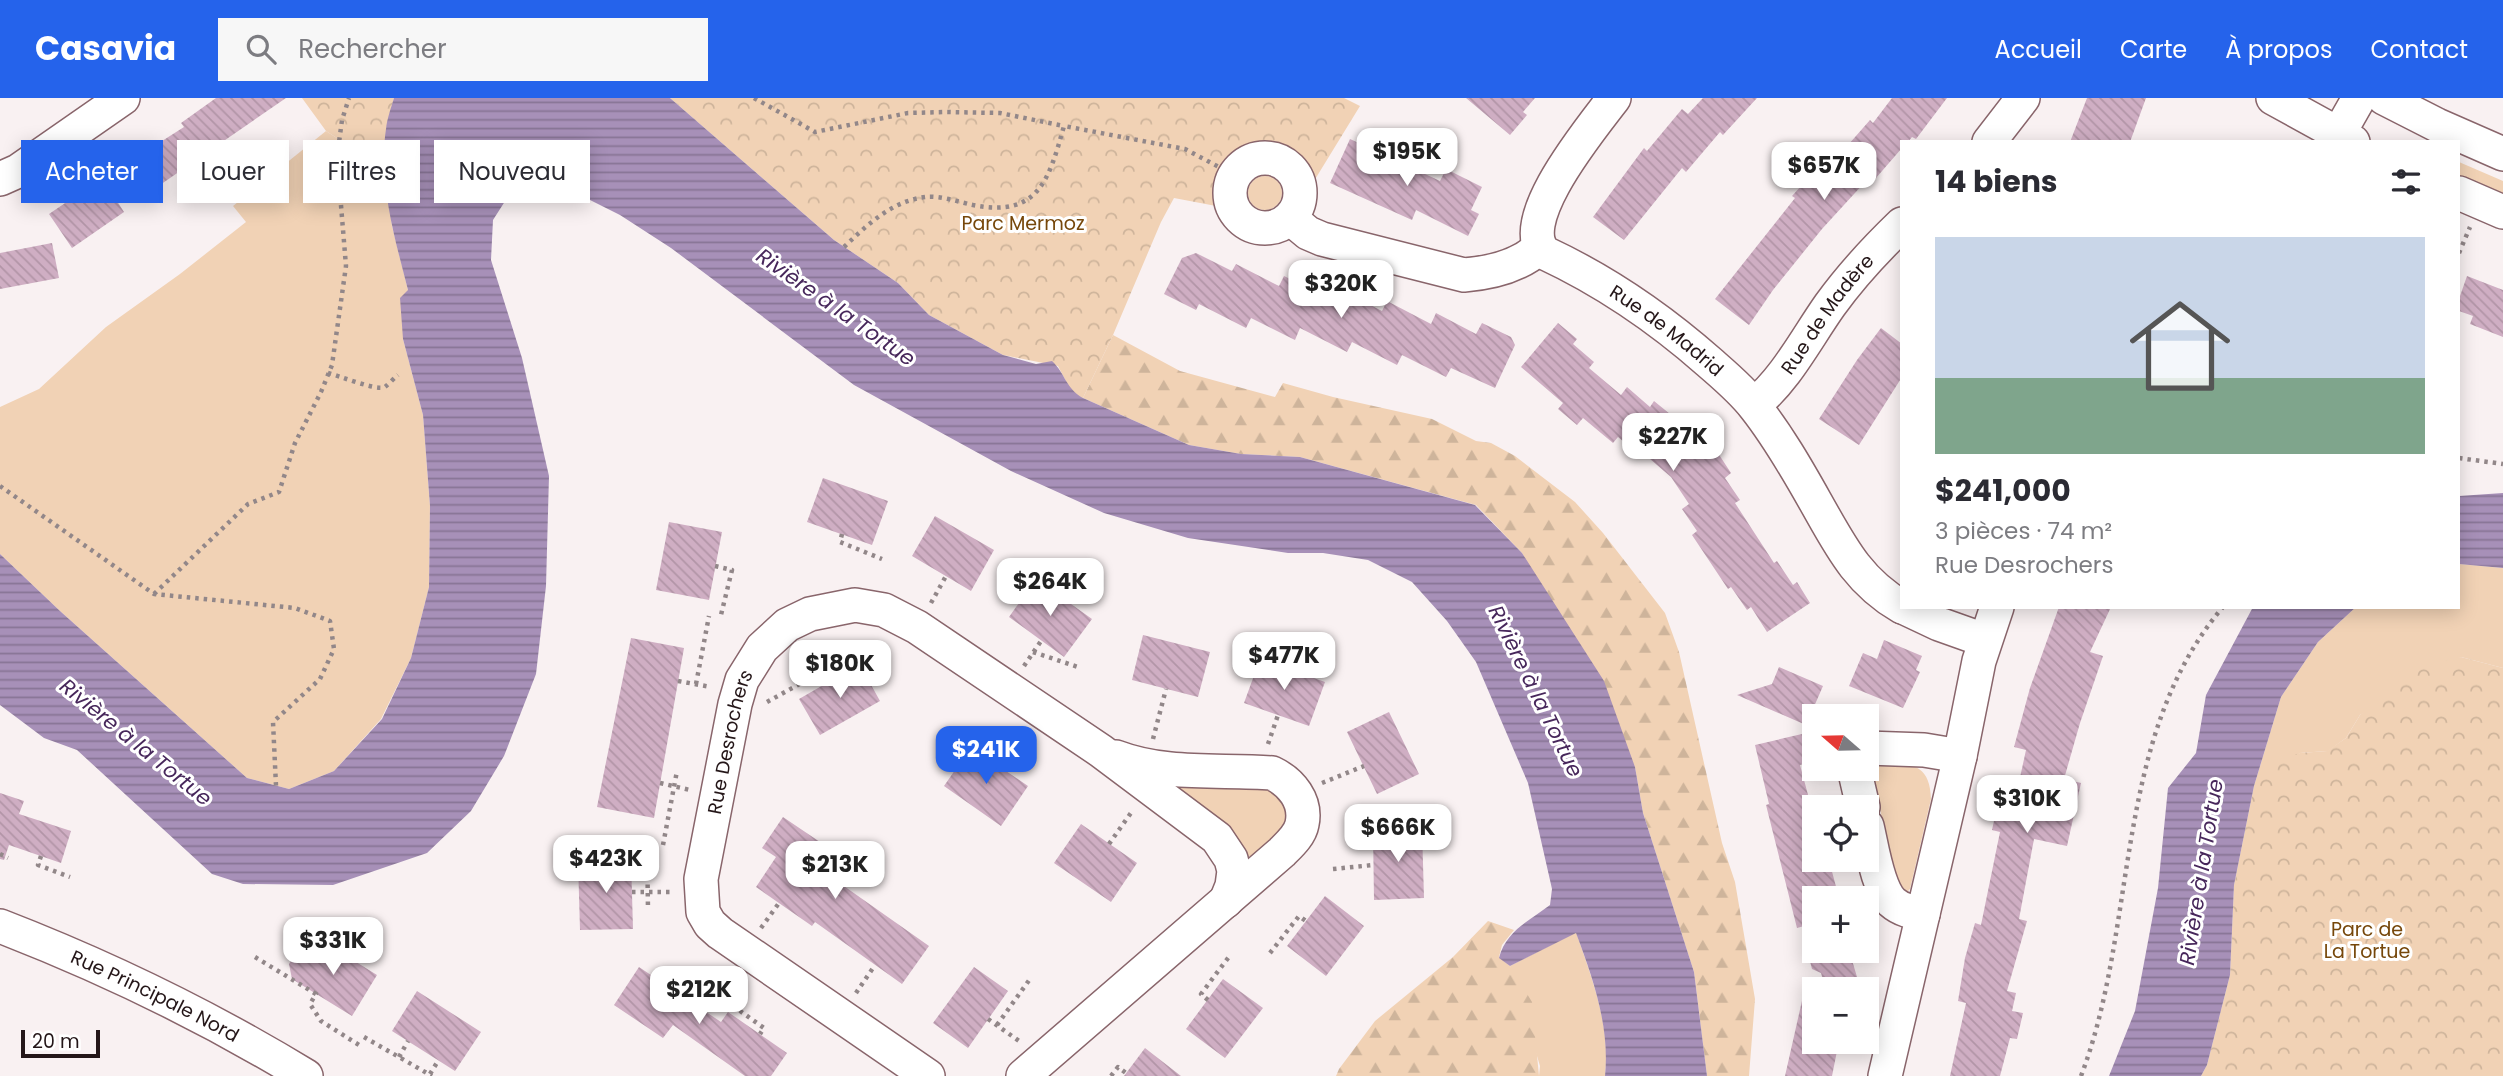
<!DOCTYPE html>
<html lang="fr">
<meta charset="utf-8">
<style>
:root{--surface:#fff;--page:#f7f7f7;--text:#2b2b33;--muted:#7c7c81;--line:#e1e1e2;--accent:#2563eb}
body{margin:0;font-family:Poppins,sans-serif;background:var(--page);color:var(--text);height:100vh;display:flex;flex-direction:column;font-size:26px;white-space:nowrap}
*{box-sizing:border-box;margin:0}
p{font-size:23px;color:var(--muted)}
.icon{flex:none;width:38px;height:38px;fill:none;stroke:currentColor;stroke-width:2;stroke-linecap:round;stroke-linejoin:round}
.map{position:relative;flex:1;overflow:hidden}
.details{position:absolute;left:1900px;top:42px;width:560px;height:469px;display:flex;flex-direction:column;background:var(--surface);border-radius:0px;box-shadow:0 4px 18px #0003}
.details>*{flex:none}
.top-card{position:absolute;left:21px;top:42px;width:665px;height:63px;display:flex;gap:14px}
.needle{width:46px;rotate:290deg}
.buttons{position:absolute;left:1802px;top:606px;display:grid;gap:14px}
.buttons a{display:grid;place-items:center;width:77px;height:77px;border-radius:0px;background:var(--surface);box-shadow:0 4px 18px #0003;font-size:35px}
.scale{position:absolute;left:21px;bottom:18px;width:79px;box-sizing:border-box;padding-left:7px;border:4px solid #241618;border-top:0;font-size:19px;line-height:24px;white-space:nowrap;color:#241618;-webkit-text-stroke:5px #fff;paint-order:stroke}
.price{position:absolute;translate:-50% -60px;padding:0 16px;border-radius:14px;background:#fff;color:#222;font-size:23px;line-height:46px;filter:drop-shadow(0 2px 4px #0008)}
.price::after{content:'';position:absolute;left:50%;top:42px;width:21px;height:16px;margin-left:-10px;background:inherit;clip-path:polygon(0 0,100% 0,50% 100%)}
.price.current{background:var(--accent);color:#fff}
ul{padding:0;list-style:none}
li{display:grid;align-content:center;gap:14px;height:371px;padding:0 35px}
li+li{border-top:2px solid var(--line)}
li span{display:grid;place-items:center;height:217px;border-radius:0px;color:#555}
li>.icon{margin-inline-start:auto}
span .icon{width:126px;height:126px;fill:#fffc;stroke-width:1}
li b{font-size:30px}
h2{display:flex;justify-content:space-between;align-items:center;height:84px;padding:0 35px;font-size:30px}
.pill{padding:0 24px;border-radius:0px;background:var(--surface);box-shadow:0 4px 18px #0003;font-size:24px;line-height:63px}
.pill.current{background:var(--accent);color:#fff}
header{display:flex;align-items:center;gap:42px;box-sizing:border-box;height:98px;padding:0 35px;background:var(--accent);color:#fff}
header strong{font-size:33px}
nav{display:flex;gap:38px;margin-inline-start:auto;font-size:24px}
.search{width:490px;height:63px;background:var(--page);display:flex;align-items:center;gap:18px;box-sizing:border-box;padding:0 24px;border-radius:0px;color:var(--muted);font-size:26px}
.map>svg:first-child{display:block}
.grass{fill:#f1d2b5}
.forest{fill:url(#forest-firs)}
.park{fill:url(#park-crowns)}
.water{fill:url(#water-rules)}
.building{fill:url(#building-back-hatch)}
.lines{fill:none;stroke-linecap:round;stroke-linejoin:round}
.minor-casing{stroke:#89656b;stroke-width:36}
.path{stroke:#928789;stroke-width:4.5;stroke-dasharray:3.5 5;stroke-linecap:butt}
.minor{stroke:#fff;stroke-width:33}
.labels{text-anchor:middle;dominant-baseline:central;stroke-width:6;stroke-linejoin:round;paint-order:stroke}
.park-label{font-size:19px;fill:#76470a;stroke:#fff}
.street-label{font-size:19px;fill:#241618;stroke:#fff}
.water-label{font-size:21px;font-style:italic;fill:#47275b;stroke:#fff}
</style>
<header>
<strong>Casavia</strong>
<div class="search"><svg class="icon" aria-label="search" viewBox="0 0 24 24"><circle cx="10" cy="10" r="6"/><path d="M15 15l6 6"/></svg>Rechercher</div>
<nav><a>Accueil</a><a>Carte</a><a>À propos</a><a>Contact</a></nav>
</header>
<div class="map">
<svg width="2503" height="978" viewBox="0 0 2503 978">
<defs>
<pattern id="forest-firs" width="22" height="20" patternUnits="userSpaceOnUse" patternTransform="scale(1.75)"><rect width="22" height="20" fill="#f1d2b5"/><path d="M5 1l3.5 6h-7zM16 11l3.5 6h-7z" fill="#ceb49b"/></pattern>
<pattern id="park-crowns" width="20" height="18" patternUnits="userSpaceOnUse" patternTransform="scale(1.75)"><rect width="20" height="18" fill="#f1d2b5"/><path d="M2 6a3 3 0 1 1 6 0M12 15a3 3 0 1 1 6 0" fill="none" stroke="#ceb49b"/></pattern>
<pattern id="water-rules" width="6" height="5" patternUnits="userSpaceOnUse" patternTransform="scale(1.75)"><rect width="6" height="5" fill="#a790b8"/><path d="M0 2.5h6" fill="none" stroke="#887595"/></pattern>
<pattern id="building-back-hatch" width="6" height="6" patternUnits="userSpaceOnUse" patternTransform="scale(1.75)"><rect width="6" height="6" fill="#cfaec3"/><path d="M-1 5l2 2M0 0l6 6M5-1l2 2" fill="none" stroke="#b295a7"/></pattern>
</defs>
<rect width="100%" height="100%" fill="#f9f1f2"/>
<path class="grass" d="M326 33 385 71 392 128 408 192 403 241 423 317 430 408 429 489 411 560 381 621 334 673 289 691 247 680 60 513 0 456V309L39 291 106 229 180 176 246 124 233 108Z
M2459 64 2503 83V97L2459 78Z
M1248 95a17 17 0 1 1 34 0a17 17 0 1 1-34 0Z
M2459 466 2503 470V570L2461 559 2360 617 2346 640 2328 653 2300 655 2254 688 2281 599 2318 544 2356 509H2459Z
M1872 666C1904 666 1930 660 1931 701L1910 791 1907 794 1901 791 1898 786 1870 670Z
M1180 689 1270 691 1284 700 1288 723 1281 735 1253 759 1248 758C1233 728 1209 713 1182 697L1179 692Z
M1576 834C1592 881 1611 928 1605 978H1539L1540 968 1510 868Z"/>
<path class="forest" d="M1113 237 1180 273 1275 299 1283 285 1333 299 1432 321 1476 343 1491 345 1515 358 1575 404 1603 435 1665 515 1679 554 1722 745 1735 784 1755 901 1749 978H1707L1694 874 1643 715 1635 669 1522 455 1476 407 1300 359 1241 356 1189 347 1083 300Z
M1488 823 1514 832 1502 847 1499 859 1510 868 1532 904 1539 978H1336L1339 971 1375 923 1453 859Z"/>
<path class="park" d="M302 0H394L386 32 385 71 326 33Z
M670 0H1344L1360 8 1314 83C1287 20 1211 40 1216 108L1174 100 1161 124 1113 237 1083 300 1072 295 1058 268 1003 257 929 217 898 185 834 142Z
M2461 559 2503 570V978H2201L2207 967 2230 877 2234 787 2254 688 2275 662 2300 655 2327 653 2346 640 2360 617 2419 568Z"/>
<path class="water" d="M394 0H670L834 142 898 185 929 217 1003 257 1036 266 1052 263C1065 275 1066 291 1083 300L1189 347 1241 356 1300 359 1475 407 1522 455 1604 583 1635 669 1643 715 1694 874 1707 978H1605C1610 929 1593 880 1576 835L1510 868 1499 860C1506 833 1529 823 1550 807L1552 791 1528 685 1476 564 1447 523 1412 484 1368 462 1323 455H1288L1188 440 1104 415 1011 373 854 287 671 150 620 117 570 92 538 85 509 97 493 122 491 162 522 260 549 378 546 488 536 576 504 658 471 713 427 755 333 787 243 786 212 776 77 652 44 640 0 607V456L60 513 247 680 289 691 334 673 382 621 411 560 429 489 430 408 423 317 403 241 400 200 408 192C395 141 378 84 386 31 387 21 391 10 394 0Z
M2503 395V470L2459 466V398Z
M2253 509H2356L2318 544 2281 599 2254 688 2234 787 2230 877 2207 967 2201 978H2109L2135 913 2158 790 2168 690 2196 655 2206 597Z"/>
<path class="building" d="M216 0H286L157 89 137 59 184 29 181 25Z
M1466 0H1535L1523 14 1527 17 1510 37Z
M1703 0H1757L1723 37 1720 34 1686 74 1682 70 1624 142 1593 119 1644 50 1647 53 1682 11 1688 16Z
M1892 0H1947L1916 41 1912 39 1908 44H1902V50L1869 88 1865 84 1822 131 1773 192 1749 227 1715 201 1795 100 1792 98 1821 66 1827 71 1870 22 1873 25Z
M2087 0H2146L2130 44H2070Z
M1350 41 1440 83 1446 71 1482 89 1471 112 1479 116 1468 138 1416 112 1412 122 1330 85Z
M102 80 124 114 72 150 49 116Z
M52 145 59 180 0 191V155Z
M1196 155 1232 173 1236 166 1279 188 1284 178 1331 201 1337 190 1382 213 1387 203 1431 226 1436 215 1476 236 1482 225 1511 239 1515 247 1495 290 1451 270 1446 279 1402 257 1397 267 1352 244 1347 254 1300 230 1295 242 1251 220 1246 230 1199 206 1196 212 1164 196 1182 160Z
M2467 178 2503 192V239L2470 226 2473 218 2459 213V201Z
M1558 225 1577 241 1573 246 1594 264 1589 270 1621 297 1627 289 1650 309 1654 303 1676 321 1679 318 1712 346 1731 375 1725 380 1740 402 1735 405 1774 465 1777 463 1793 487 1797 484 1810 505 1767 534 1751 509 1747 512 1731 489 1728 491 1692 437 1697 433 1682 411 1689 406 1671 379 1643 355 1640 358 1618 339 1613 345 1583 320 1577 327 1558 311 1563 305 1521 269Z
M1881 230 1902 246V279L1859 347 1819 321 1857 262Z
M823 380 888 403 872 447 807 424Z
M935 418 994 452 971 493 912 458Z
M669 424 722 434 709 502 656 492Z
M1036 481 1092 521 1064 559 1009 519Z
M2059 509H2111L2090 554 2103 558 2080 625 2064 681 2081 685 2067 748 2034 741 2019 821 2027 823 2007 893 2016 895 2012 913 2023 915 2017 941 2010 940 2000 978H1950L1966 905 1958 903 1965 860 1975 825 1981 827 2000 734 1992 732 2000 695 2016 698 2026 652 2014 649 2030 590Z
M1143 537 1210 554 1198 599 1132 582Z
M631 540 684 550 654 720 597 709Z
M1884 542 1922 558 1916 572 1920 574 1903 610 1849 588 1863 555 1877 561Z
M1260 561 1325 584 1309 628 1244 605Z
M860 567 880 603 820 637 799 601 832 582 838 585 843 576Z
M1779 569 1823 588 1806 627 1737 597 1772 586Z
M1389 614 1419 676 1377 696 1347 634Z
M1802 636 1808 665 1800 667 1815 723V770L1830 766 1839 800H1815V825L1797 830 1766 707 1769 706 1755 647Z
M971 649 1028 688 1001 728 944 688Z
M0 695 24 703 19 716 71 733 61 765 9 747 4 762 0 761Z
M783 719 854 767 841 786 929 848 902 886 815 824 812 828 756 789 776 759 762 750Z
M1081 726 1137 765 1111 804 1054 765Z
M1422 731 1424 800 1374 802 1373 732Z
M631 761 633 831 580 832 578 763Z
M1325 798 1364 828 1326 878 1287 848Z
M327 846 377 877 352 918 292 881 289 866 293 860Z
M1807 852H1849L1857 879 1825 889 1821 875 1812 871Z
M639 869 721 924 728 914 787 955 771 978H745L673 927 663 940 614 907Z
M974 869 1008 893 968 950 933 925Z
M1223 881 1263 910 1225 960 1186 931Z
M1806 885 1815 886V943H1839L1832 978H1785Z
M417 893 481 934 455 973 392 933Z
M1145 950 1181 978H1124Z"/>
<g class="lines">
<g class="minor-casing">
<g id="minor">
<path id="s1" d="M1614 0C1594 27 1512 124 1545 155 1605 183 1659 220 1709 264 1725 278 1742 292 1755 309 1778 338 1797 371 1815 403 1840 447 1857 483 1902 509"/>
<path d="M2273 0 2353 44"/>
<path d="M2384 0 2437 27 2503 56"/>
<path d="M1989 44 2023 0"/>
<path d="M2334 44 2359 0"/>
<circle cx="1265" cy="95" r="35"/>
<path d="M0 81 18 73 123 0"/>
<path d="M2459 95 2503 114"/>
<path d="M1290 120 1308 135 1322 141 1464 177C1490 175 1519 168 1539 150"/>
<path id="s2" d="M1754 307C1786 281 1806 241 1830 207 1851 178 1876 151 1902 126"/>
<path d="M1903 509 1939 526 1984 542"/>
<path d="M1867 650 1924 652 1960 658"/>
<path d="M1854 670 1863 709"/>
<path d="M1867 728C1872 748 1877 789 1892 804 1901 812 1912 814 1923 816"/>
<path id="s3" d="M0 828C106 869 209 919 306 978"/>
<path id="s4" d="M928 978 720 835 710 826 703 814 701 781 735 606 742 582 762 550 787 527 810 516 855 507 884 512 917 529 1101 653 1217 740 1231 761 1234 773 1232 788 1226 803"/>
<path d="M1023 978 1282 754C1290 746 1300 737 1302 726 1307 703 1291 684 1272 675 1220 671 1166 678 1116 659"/>
<path d="M1885 978 1960 658 1979 563 1997 509"/>
</g>
</g>
<path class="path" d="M754 0 815 34 908 15 947 14 1000 15 1064 28
M844 149C867 127 892 103 925 99 939 97 959 104 973 107 1039 120 1049 81 1064 28L1185 51 1234 77
M2459 155 2470 129
M328 275C340 278 376 293 385 289 389 286 394 280 398 277
M2459 360 2503 366
M0 388 154 496 295 510 330 523 334 551 320 581 273 624 276 688
M842 436 840 444 882 461
M715 468 732 472 720 521
M154 496 248 406 279 394 295 345 321 294 332 267 346 168 337 59 342 22 349 0
M931 505 946 478
M1033 554 1078 569
M1024 568 1041 543
M678 583 711 589
M696 586 709 518
M767 604 823 573 829 584
M1153 641 1166 591
M1268 646 1278 617
M999 669 1024 636
M660 685 690 692
M1322 685 1364 668
M647 744 648 812
M1109 746 1133 712
M663 747 677 673
M0 756 8 760
M41 758 38 767 70 779
M1333 771 1373 767
M632 794H673
M761 830 779 805
M1270 855 1299 818 1306 823
M255 859 316 896 310 906 321 923 359 947
M663 885 667 878 712 908
M856 895 875 867
M719 898 764 930 760 936
M1208 902 1201 896 1231 856
M988 921 1019 943
M997 927 1030 881
M364 939 432 978
M399 959 408 943
M430 976 438 963
M1111 978 1118 969 1126 975
M2081 978C2139 826 2112 639 2223 509"/>
<use href="#minor" class="minor"/>
</g>
<g class="labels">
<g class="park-label">
<text x="1023" y="125">Parc Mermoz</text>
<text x="2367" y="831">Parc de<tspan x="2367" dy="22">La Tortue</tspan></text>
</g>
<g class="street-label">
<text stroke="none"><textPath href="#s2" startOffset="117">Rue de Madère</textPath></text>
<text stroke="none"><textPath href="#s1" startOffset="324">Rue de Madrid</textPath></text>
<text stroke="none"><textPath href="#s4" startOffset="453">Rue Desrochers</textPath></text>
<text stroke="none"><textPath href="#s3" startOffset="170">Rue Principale Nord</textPath></text>
</g>
<g class="water-label">
<text transform="translate(836 209) rotate(35)">Rivière à la Tortue</text>
<text transform="translate(1536 593) rotate(64)">Rivière à la Tortue</text>
<text transform="translate(136 644) rotate(39)">Rivière à la Tortue</text>
<text transform="translate(2201 774) rotate(-81)">Rivière à la Tortue</text>
</g>
</g>
</svg>
<div class="buttons">
<a><svg class="needle" viewBox="-14 -14 28 28"><path d="M0-13l5 13h-10z" fill="#e53935"/><path d="M0 13l5-13h-10z" fill="#7c7c81"/></svg></a>
<a><svg class="icon" aria-label="locate" viewBox="0 0 24 24"><circle cx="12" cy="12" r="6"/><path d="M12 2v4M12 18v4M2 12h4M18 12h4"/></svg></a>
<a>+</a>
<a>−</a>
</div>
<div class="scale">20 m</div>
<b class="price" style="left:1407px;top:90px">$195K</b>
<b class="price" style="left:1824px;top:104px">$657K</b>
<b class="price" style="left:1341px;top:222px">$320K</b>
<b class="price" style="left:1673px;top:375px">$227K</b>
<b class="price" style="left:1050px;top:520px">$264K</b>
<b class="price" style="left:1284px;top:594px">$477K</b>
<b class="price" style="left:840px;top:602px">$180K</b>
<b class="price current" style="left:986px;top:688px">$241K</b>
<b class="price" style="left:2027px;top:737px">$310K</b>
<b class="price" style="left:1398px;top:766px">$666K</b>
<b class="price" style="left:606px;top:797px">$423K</b>
<b class="price" style="left:835px;top:803px">$213K</b>
<b class="price" style="left:333px;top:879px">$331K</b>
<b class="price" style="left:699px;top:928px">$212K</b>
<div class="top-card">
<a class="pill current">Acheter</a>
<a class="pill">Louer</a>
<a class="pill">Filtres</a>
<a class="pill">Nouveau</a>
</div>
<section class="details">
<h2>14 biens<svg class="icon" aria-label="filters" viewBox="0 0 24 24"><path d="M4 7h16M4 17h16"/><circle cx="9" cy="7" r="2"/><circle cx="15" cy="17" r="2"/></svg></h2>
<ul>
<li><span style="background:linear-gradient(#c9d6e8 65%,#7fa58c 0)"><svg class="icon" aria-label="home" viewBox="0 0 24 24"><path d="M3 11l9-7 9 7M6 9v11h12V9"/></svg></span><div><b>$241,000</b><p>3 pièces · 74 m²</p><p>Rue Desrochers</p></div></li>
</ul>
</section>
</div>
